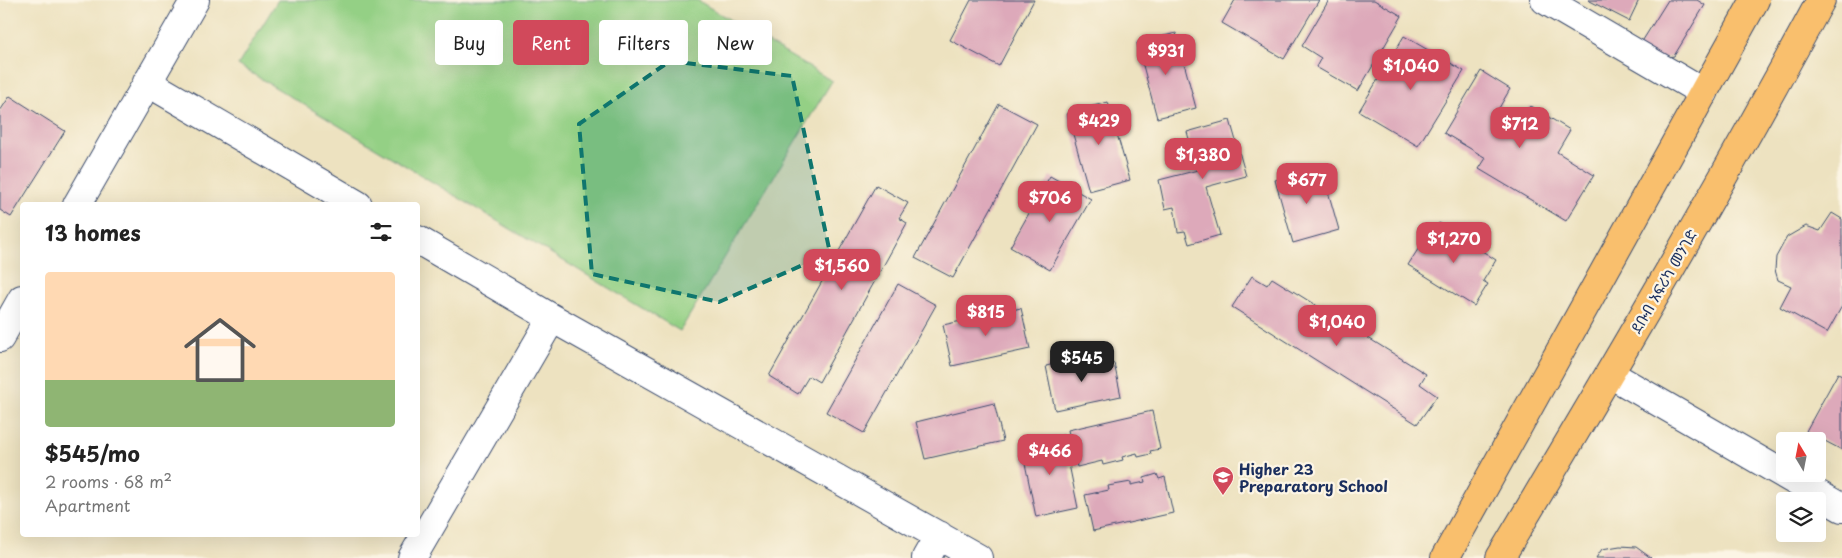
<!DOCTYPE html>
<meta charset="utf-8">
<style>
:root{--surface:#fff;--page:#f2f2f2;--text:#222;--muted:#767676;--line:#e0e0e0;--accent:#d1495b}
body{margin:0;font-family:"Playpen Sans","Noto Sans Ethiopic",sans-serif;background:var(--page);color:var(--text);height:100vh;display:flex;flex-direction:column;font-size:19px;white-space:nowrap}
*{box-sizing:border-box;margin:0}
p{font-size:16px;color:var(--muted)}
.icon{flex:none;width:28px;height:28px;fill:none;stroke:currentColor;stroke-width:2;stroke-linecap:round;stroke-linejoin:round}
.map{position:relative;flex:1;overflow:hidden}
.drawer{position:absolute;left:20px;top:202px;width:400px;height:335px;display:flex;flex-direction:column;background:var(--surface);border-radius:5px;box-shadow:0 5px 20px #0002}
.drawer>*{flex:none}
.banner{position:absolute;left:435px;top:20px;width:475px;height:45px;display:flex;gap:10px}
.needle{width:32px;rotate:350deg}
.tools{position:absolute;left:1776px;top:432px;display:grid;gap:10px}
.tools a{display:grid;place-items:center;width:50px;height:50px;border-radius:5px;background:var(--surface);box-shadow:0 5px 20px #0002;font-size:25px}
.price{position:absolute;translate:-50% -42px;padding:0 11px;border-radius:10px;background:var(--accent);color:#fff;font-size:16px;line-height:32px;filter:drop-shadow(0 1px 2px #0008)}
.price::after{content:'';position:absolute;left:50%;top:30px;width:15px;height:11px;margin-left:-8px;background:inherit;clip-path:polygon(0 0,100% 0,50% 100%)}
.price.active{background:#222;color:#fff}
ul{padding:0;list-style:none}
li{display:grid;align-content:center;gap:10px;height:265px;padding:0 25px}
li+li{border-top:1px solid var(--line)}
li span{display:grid;place-items:center;height:155px;border-radius:5px;color:#555}
li>.icon{margin-inline-start:auto}
span .icon{width:90px;height:90px;fill:#fffc;stroke-width:1}
li b{font-size:21px}
h2{display:flex;justify-content:space-between;align-items:center;height:60px;padding:0 25px;font-size:21px}
.chip{padding:0 18px;border-radius:5px;background:var(--surface);box-shadow:0 5px 20px #0002;font-size:18px;line-height:45px}
.chip.active{background:var(--accent);color:#fff}
.map>svg:first-child{display:block}
.green{fill:#94d085;stroke:#588072}
.building{fill:#dda9ba}
.lines{fill:none;stroke-linecap:round;stroke-linejoin:round}
.minor-casing{stroke:#3a4a6d;stroke-width:30}
.major-casing{stroke:#3a4a6d;stroke-width:30}
.minor{stroke:#fff;stroke-width:28}
.major{stroke:#f9bf6d;stroke-width:28}
.marked{fill:#0f766e;fill-opacity:0.2;stroke:#0f766e;stroke-width:4;stroke-dasharray:10 6;stroke-linejoin:round}
.labels{text-anchor:middle;dominant-baseline:central;stroke-width:4.5;stroke-linejoin:round;paint-order:stroke}
.street-label{font-size:15px;fill:#1b2f5e;stroke:#fcf5e5}
.poi-label{font-size:15px;font-weight:bold;fill:#1b2f5e;stroke:#fcf5e5;text-anchor:start}
</style>
<div class="map">
<svg width="1842" height="558" viewBox="0 0 1842 558">
<rect width="100%" height="100%" fill="#fcf5e5"/>
<filter id="ink" filterUnits="userSpaceOnUse"><feTurbulence type="fractalNoise" baseFrequency=".02" numOctaves="2"/><feDisplacementMap in="SourceGraphic" scale="10" xChannelSelector="R" yChannelSelector="G"/><feConvolveMatrix kernelMatrix="1 2 1 2 8 2 1 2 1" color-interpolation-filters="sRGB"/></filter>
<filter id="wash" filterUnits="userSpaceOnUse"><feTurbulence type="fractalNoise" baseFrequency=".0096" numOctaves="4" result="noise"/><feDisplacementMap in="SourceGraphic" scale="20" xChannelSelector="R" yChannelSelector="G"/><feGaussianBlur stdDeviation="1.12" result="paint"/><feColorMatrix in="noise" values="0 0 0 0 0 0 0 0 0 0 0 0 0 0 0 0 0 1.4 0 .05"/><feComposite in="paint" operator="in"/></filter>
<g filter="url(#wash)">
<rect width="100%" height="100%" fill="#ede2c0"/>
<path class="green" d="M278 0H697L832 81 680 331 238 65Z"/>
<g id="blocks">
<path class="building" d="M971 0H1034L999 66 950 40Z
M1235 0H1319L1284 59 1222 23Z
M1329 0H1374L1402 16 1358 91 1316 67 1321 58 1302 46Z
M1588 0H1639L1629 21Z
M1668 0H1697L1705 5 1674 56 1656 59 1638 48Z
M1176 33 1196 108 1157 118 1137 43Z
M1404 36 1464 71 1418 146 1359 111Z
M1481 71 1510 89 1495 115 1517 128 1530 106 1570 130 1557 152 1594 175 1566 221 1479 169 1486 158 1444 133Z
M10 96 65 131 11 217 0 210V111Z
M1108 102 1130 180 1089 191 1067 113Z
M999 104 1037 124 953 278 915 258Z
M1230 120 1246 176 1206 187 1220 235 1189 244 1185 231 1178 232 1174 207 1165 209 1159 180 1198 170 1187 132Z
M1321 167 1339 230 1293 243 1275 180Z
M1050 176 1091 199 1050 270 1010 247Z
M876 185 908 203 899 218 907 223 819 382 809 376 798 394 769 376Z
M1832 213 1842 219V306L1827 333 1780 307 1791 286 1778 280 1775 270 1776 257 1787 237 1806 226 1820 231Z
M1439 223 1496 260 1483 281 1488 284 1474 306 1408 265 1422 243 1425 245Z
M1252 276 1267 285 1272 278 1426 374 1420 384 1437 396 1417 424 1232 307Z
M898 284 936 305 864 433 826 412Z
M1021 308 1030 349 952 366 943 325Z
M1085 357 1088 369 1114 363 1121 396 1055 410 1046 366Z
M1838 373 1842 375V450L1806 431Z
M994 403 1003 441 925 459 916 422Z
M1152 411 1160 449 1150 451 1151 454 1138 457 1137 453 1122 457 1123 460 1103 465 1102 461 1077 467 1068 430Z
M1063 435 1078 508 1036 517 1021 444Z
M1157 474 1159 479 1165 477 1173 513 1093 531 1085 495 1109 490 1108 486 1131 482V485L1145 482 1144 478Z
M1620 546 1636 547 1651 558H1596L1602 549Z"/>
</g>
</g>
<g filter="url(#ink)">
<use href="#blocks" fill-opacity="0" stroke="#3a4a6d" stroke-width="1"/>
<g class="lines">
<g class="minor-casing">
<path id="minor" d="M1545 0 1704 93
M147 82 358 205
M77 205 195 0
M418 240 552 318 978 558
M0 338 22 299
M1610 374 1842 508
M412 558 552 318
M926 558 939 535"/>
</g>
<g class="major-casing">
<path id="major" d="M1445 558 1755 0
M1500 558C1610 374 1719 189 1821 0"/>
</g>
<use href="#minor" class="minor"/>
<use href="#major" class="major"/>
</g>
</g>
<path class="marked" d="M670 61 792 76 830 253 719 302 592 274 579 124Z"/>
<defs>
<g id="school-pin" transform="scale(1.125)"><path d="M0 17L-7.5 6A9.5 9.5 0 1 1 7.5 6Z" fill="#d1495b" stroke="#fcf5e5"/><path d="M0-5L7-2L0 1L-7-2ZM-4 1L0 2.5L4 1V4Q0 6-4 4Z" fill="#fff"/></g>
</defs>
<g fill-rule="evenodd">
<use href="#school-pin" x="1223" y="477"/>
</g>
<g class="labels">
<g class="street-label">
<text transform="translate(1663 281) rotate(-60)">ደቡብ አፍሪካ መንገድ</text>
</g>
<g class="poi-label">
<text x="1239" y="468">Higher 23<tspan x="1239" dy="17">Preparatory School</tspan></text>
</g>
</g>
</svg>
<div class="tools">
<a><svg class="needle" viewBox="-14 -14 28 28"><path d="M0-13l5 13h-10z" fill="#e53935"/><path d="M0 13l5-13h-10z" fill="#767676"/></svg></a>
<a><svg class="icon" aria-label="layers" viewBox="0 0 24 24"><path d="M12 4l9 5-9 5-9-5zM3 14l9 5 9-5"/></svg></a>
</div>
<b class="price" style="left:1166px;top:76px">$931</b>
<b class="price" style="left:1411px;top:91px">$1,040</b>
<b class="price" style="left:1099px;top:146px">$429</b>
<b class="price" style="left:1520px;top:149px">$712</b>
<b class="price" style="left:1203px;top:180px">$1,380</b>
<b class="price" style="left:1307px;top:205px">$677</b>
<b class="price" style="left:1050px;top:223px">$706</b>
<b class="price" style="left:1454px;top:264px">$1,270</b>
<b class="price" style="left:842px;top:291px">$1,560</b>
<b class="price" style="left:986px;top:337px">$815</b>
<b class="price" style="left:1337px;top:347px">$1,040</b>
<b class="price active" style="left:1082px;top:383px">$545</b>
<b class="price" style="left:1050px;top:476px">$466</b>
<div class="banner">
<a class="chip">Buy</a>
<a class="chip active">Rent</a>
<a class="chip">Filters</a>
<a class="chip">New</a>
</div>
<section class="drawer">
<h2>13 homes<svg class="icon" aria-label="filters" viewBox="0 0 24 24"><path d="M4 7h16M4 17h16"/><circle cx="9" cy="7" r="2"/><circle cx="15" cy="17" r="2"/></svg></h2>
<ul>
<li><span style="background:linear-gradient(#ffd9b3 70%,#8fb573 0)"><svg class="icon" aria-label="home" viewBox="0 0 24 24"><path d="M3 11l9-7 9 7M6 9v11h12V9"/></svg></span><div><b>$545/mo</b><p>2 rooms · 68 m²</p><p>Apartment</p></div></li>
</ul>
</section>
</div>
